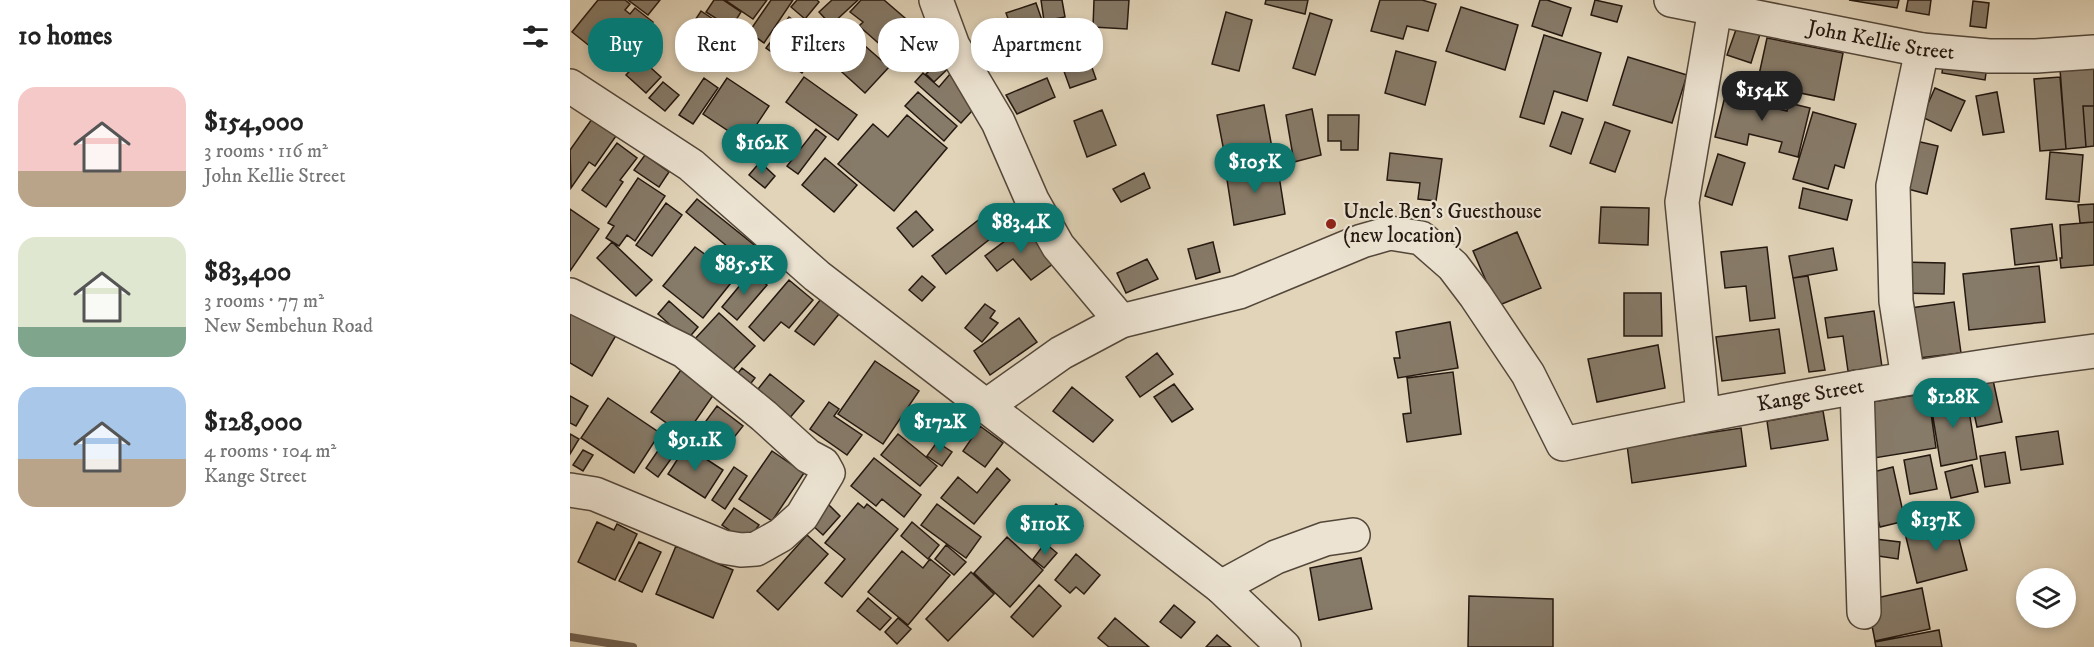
<!DOCTYPE html>
<meta charset="utf-8">
<style>
:root{--surface:#fff;--page:#f6f6f6;--text:#222;--muted:#767676;--accent:#0f766e}
body{margin:0;font-family:"IM FELL DW Pica",serif;background:var(--page);color:var(--text);height:100vh;display:flex;flex-direction:column;font-size:22px;white-space:nowrap}
*{box-sizing:border-box;margin:0}
p{font-size:20px;color:var(--muted)}
.icon{flex:none;width:33px;height:33px;fill:none;stroke:currentColor;stroke-width:2;stroke-linecap:round;stroke-linejoin:round}
.map{position:relative;flex:1;overflow:hidden}
.side{display:flex;flex-direction:column;background:var(--surface);width:570px}
.side>*{flex:none}
.top-card{position:absolute;left:18px;top:18px;width:570px;height:54px;display:flex;gap:12px}
.buttons{position:absolute;left:1446px;top:568px;display:grid;gap:12px}
.buttons a{display:grid;place-items:center;width:60px;height:60px;border-radius:50%;background:var(--surface);box-shadow:0 3px 9px #0003;font-size:30px}
.price{position:absolute;translate:-50% -51px;padding:0 14px;border-radius:21px;background:var(--accent);color:#fff;font-size:20px;line-height:39px;filter:drop-shadow(0 2px 3px #0008)}
.price::after{content:'';position:absolute;left:50%;top:36px;width:18px;height:14px;margin-left:-9px;background:inherit;clip-path:polygon(0 0,100% 0,50% 100%)}
.price.current{background:#222;color:#fff}
ul{padding:0;list-style:none}
li{display:flex;align-items:center;gap:18px;height:150px;padding:0 18px}
li span{display:grid;place-items:center;flex:none;width:168px;height:120px;border-radius:18px;color:#555}
li>.icon{margin-inline-start:auto}
span .icon{width:72px;height:72px;fill:#fffc;stroke-width:1}
li b{font-size:26px}
h2{display:flex;justify-content:space-between;align-items:center;height:72px;padding:0 18px;font-size:26px}
.tag{padding:0 21px;border-radius:24px;background:var(--surface);box-shadow:0 3px 9px #0003;font-size:21px;line-height:54px}
.tag.current{background:var(--accent);color:#fff}
main{display:flex;flex:1;min-height:0}
.map>svg:first-child{display:block}
.lines{fill:none;stroke-linecap:round;stroke-linejoin:round}
.stream{stroke:#6f6253;stroke-width:8}
.building{fill:#867a68;stroke:#241810;stroke-width:1.5}
.minor-casing{stroke:#53473a;stroke-width:36}
.minor{stroke:#ece3d2;stroke-width:33}
.poi-dot{fill:#8f2418;stroke:#ece3d2;stroke-width:2}
.labels{text-anchor:middle;dominant-baseline:central;stroke-width:4.5;stroke-linejoin:round;paint-order:stroke}
.street-label{font-size:21px;fill:#241810;stroke:#ece3d2}
.poi-label{font-size:21px;fill:#241810;stroke:#ece3d2;text-anchor:start}
</style>
<main>
<section class="side">
<h2>10 homes<svg class="icon" aria-label="filters" viewBox="0 0 24 24"><path d="M4 7h16M4 17h16"/><circle cx="9" cy="7" r="2"/><circle cx="15" cy="17" r="2"/></svg></h2>
<ul>
<li><span style="background:linear-gradient(#f6c9c9 70%,#b9a48a 0)"><svg class="icon" aria-label="home" viewBox="0 0 24 24"><path d="M3 11l9-7 9 7M6 9v11h12V9"/></svg></span><div><b>$154,000</b><p>3 rooms · 116 m²</p><p>John Kellie Street</p></div></li>
<li><span style="background:linear-gradient(#dfe7d0 75%,#7fa58c 0)"><svg class="icon" aria-label="home" viewBox="0 0 24 24"><path d="M3 11l9-7 9 7M6 9v11h12V9"/></svg></span><div><b>$83,400</b><p>3 rooms · 77 m²</p><p>New Sembehun Road</p></div></li>
<li><span style="background:linear-gradient(#a9c7e8 60%,#b9a48a 0)"><svg class="icon" aria-label="home" viewBox="0 0 24 24"><path d="M3 11l9-7 9 7M6 9v11h12V9"/></svg></span><div><b>$128,000</b><p>4 rooms · 104 m²</p><p>Kange Street</p></div></li>
</ul>
</section>
<div class="map">
<svg width="1524" height="647" viewBox="0 0 1524 647">
<rect width="100%" height="100%" fill="#e1d4b9"/>
<filter id="stains"><feTurbulence type="fractalNoise" baseFrequency=".00333" numOctaves="4"/><feColorMatrix values="0 0 0 0 .2 0 0 0 0 .09 0 0 0 0 .02 0 0 0 .5 -.17"/></filter>
<radialGradient id="worn" r=".72"><stop offset=".6" stop-color="#630" stop-opacity="0"/><stop offset="1" stop-color="#630" stop-opacity=".3"/></radialGradient>
<g class="lines">
<path class="stream" d="M0 637 63 647"/>
</g>
<path class="building" d="M28 0H55L60 4 55 10 60 14 65 8 83 22 46 67 2 32Z
M58 0H90L78 15Z
M144 0H153L171 12 161 28 136 12Z
M155 0H197L183 19Z
M201 0H223L194 43 179 32Z
M227 0H247L249 2 235 19 221 7Z
M262 0H288L261 25 249 12Z
M291 0H314L363 42 339 70 289 26 293 22 280 12Z
M471 0H492L495 17 474 21Z
M524 0H559L557 29 523 27Z
M696 0H738L735 14 695 4Z
M810 0H852L866 4 858 31 837 26 833 39 801 31Z
M970 0H977L1001 8 992 36 962 26Z
M1025 0 1052 6 1047 22 1021 15Z
M1279 0H1329L1327 8Z
M1338 0H1361L1359 15 1336 11Z
M1403 1 1419 3 1416 28 1400 26Z
M466 3 474 26 444 35 436 13Z
M891 7 948 25 935 70 876 51Z
M131 11 161 31 137 67 107 48Z
M656 12 682 20 669 71 642 64Z
M740 13 762 20 745 75 723 68Z
M219 17 254 42 232 73 196 48Z
M1168 24 1191 31 1181 63 1157 55Z
M507 25 526 79 500 88 481 35Z
M974 35 1031 53 1017 101 984 91 974 124 950 117Z
M286 38 319 67 295 93 262 63Z
M1197 38 1273 53 1264 100 1187 84Z
M826 51 866 62 855 105 815 93Z
M378 53 386 61 364 82 356 74Z
M1058 57 1117 75 1102 123 1043 105Z
M71 59 91 77 76 93 56 75Z
M1374 59 1417 66 1415 80 1372 73Z
M1524 66V106H1513L1516 147 1496 149 1490 69Z
M353 73 369 87 380 74 411 101 391 123 345 82Z
M234 77 287 115 268 140 216 102Z
M1490 77 1496 149 1470 151 1464 79Z
M134 78 148 88 123 124 109 115Z
M157 78 199 106 175 142 133 114Z
M477 78 485 97 447 114 436 95Z
M93 82 109 95 95 111 79 98Z
M1157 88 1188 95 1186 104 1217 111 1219 103 1240 108 1228 157 1209 152 1212 142 1179 134 1177 145 1145 137Z
M1365 88 1395 101 1381 131 1352 117Z
M348 92 387 126 374 141 335 106Z
M1427 92 1434 132 1413 135 1406 96Z
M694 105 703 153 656 162 647 115Z
M1513 106H1524V146L1516 147Z
M742 109 751 155 724 162 716 115Z
M532 110 546 145 517 157 504 121Z
M992 112 1013 119 1001 154 980 146Z
M1243 112 1286 124 1274 168 1265 165 1258 189 1223 179Z
M337 115 377 148 324 211 268 164 303 124 318 137Z
M758 115H789L788 150H771V141H758Z
M22 119 46 136 25 166 19 162 1 188 0 150Z
M1035 122 1060 131 1045 172 1020 163Z
M186 129 198 138 182 159 171 150Z
M246 129 256 137 228 174 217 166Z
M1342 140 1368 146 1357 194 1330 187Z
M47 143 67 158 50 180 53 182 36 207 12 190Z
M1480 152 1513 155 1509 202 1476 199Z
M820 153 872 159 866 201 848 199 850 183 817 180Z
M1148 154 1175 163 1162 205 1135 196Z
M75 155 99 172 89 187 64 170Z
M255 158 287 185 264 212 232 185Z
M190 162 205 176 195 188 179 175Z
M707 163 715 214 664 225 656 173Z
M574 173 580 188 551 202 543 189Z
M68 178 95 196 65 241 57 235 49 246 36 238 44 226 38 223Z
M1233 188 1282 200 1277 220 1229 208Z
M127 199 193 252 182 267 116 212Z
M96 203 112 215 82 256 66 245Z
M1524 204V222L1510 223 1508 205Z
M1031 207 1079 208 1078 245 1029 243Z
M0 209 29 229 0 271Z
M346 211 363 230 343 247 327 228Z
M411 218 425 235 376 274 362 256Z
M1524 222V265L1491 268 1490 258H1492L1490 225Z
M1482 224 1487 260 1445 265 1441 229Z
M455 226 484 263 461 280 443 259 427 271 415 256Z
M947 232 971 288 927 306 903 251Z
M42 242 82 280 66 296 27 258Z
M643 242 650 272 626 279 618 249Z
M125 247 136 255 139 251 168 274 133 318 93 286Z
M1197 247 1205 318 1180 321 1176 286 1155 288 1151 252Z
M1263 248 1267 270 1223 278 1219 256Z
M577 259 588 279 556 293 547 273Z
M1330 262 1375 263 1374 294 1329 293Z
M1469 266 1475 322 1399 330 1393 274Z
M181 272 197 285 167 320 152 307Z
M352 276 365 287 352 301 339 290Z
M1238 276 1255 370 1239 372 1223 278Z
M219 280 243 300 219 328 211 322 194 341 179 327Z
M1054 293H1091L1092 336H1054Z
M255 294 273 309 244 345 225 331Z
M99 301 128 327 117 340 88 314Z
M1384 302 1391 353 1340 359 1333 309Z
M0 304 48 332 22 376 0 363Z
M415 304 425 311 420 318 428 323 412 342 395 328Z
M1304 311 1312 367 1278 371 1273 336 1258 338 1255 318Z
M149 313 185 346 161 372 124 340Z
M449 318 467 342 420 375 404 351Z
M880 322 888 368 828 378 824 358H830L826 332Z
M1209 329 1215 373 1152 381 1146 337Z
M1088 345 1095 388 1027 402 1018 359Z
M587 353 603 374 570 397 556 377Z
M118 360 151 384 115 436 81 412Z
M305 361 349 391 313 444 268 414Z
M172 368 185 378 178 387 165 377Z
M883 372 891 434 837 442 833 414 841 413 837 378Z
M200 374 234 401 218 420 184 394Z
M1423 380 1432 422 1407 427 1398 385Z
M604 384 623 409 602 422 584 397Z
M502 387 543 420 523 442 483 411Z
M1358 393 1366 448 1298 459 1289 404Z
M1396 393 1407 459 1371 466 1360 399Z
M0 396 18 406 6 426 0 423Z
M38 398 90 433 64 473 11 438Z
M259 402 269 409 264 416 292 435 277 455 240 429Z
M147 406 173 426 158 445 133 425Z
M1253 411 1258 440 1201 449 1197 421Z
M410 426 433 443 415 467 393 451Z
M1171 428 1176 466 1062 483 1057 445Z
M1488 431 1493 464 1451 470 1446 437Z
M0 434 9 439 0 454Z
M328 434 367 466 350 486 311 455Z
M98 436 111 445 88 477 76 468Z
M367 442 382 452 372 466 357 456Z
M116 446 153 470 135 498 98 474Z
M13 450 23 455 13 471 3 465Z
M202 451 234 473 202 521 169 499Z
M1435 452 1440 483 1415 487 1410 456Z
M1360 455 1367 489 1340 494 1334 460Z
M304 458 351 495 334 517 312 499 306 506 281 486Z
M1402 465 1408 492 1381 498 1375 472Z
M164 467 177 476 155 509 142 500Z
M1323 467 1335 521 1310 527 1295 474Z
M427 468 440 480 404 524 371 498 388 477 407 493Z
M288 503 294 508 297 504 328 529 272 597 255 583 275 559 255 543Z
M258 504 270 516 253 535 241 524Z
M367 504 411 537 396 558 351 525Z
M486 504 513 526 502 540 491 532 484 542 466 528Z
M164 508 189 525 177 542 152 525Z
M1384 520 1397 570 1347 583 1335 533Z
M27 522 44 530 47 524 67 534 45 580 8 562Z
M342 522 369 545 358 559 331 536Z
M237 535 258 554 208 610 187 591Z
M437 537 473 570 440 607 404 573Z
M1297 538 1330 542 1328 559 1295 554Z
M69 542 91 552 72 592 49 581Z
M475 543 487 553 474 568 463 559Z
M376 545 396 562 384 575 365 559Z
M106 546 163 570 143 618 86 594Z
M332 551 353 568 360 559 380 575 338 625 298 592Z
M506 554 530 575 514 594 506 587 500 593 485 580Z
M791 558 802 609 749 620 740 568Z
M401 572 424 594 378 641 356 619Z
M469 585 491 606 463 637 441 617Z
M1352 588 1360 629 1305 641 1297 600Z
M899 596 983 599V647H898Z
M298 598 321 618 310 630 287 611Z
M604 605 625 622 611 638 590 622Z
M328 618 341 629 327 644 315 632Z
M545 618 579 647H539L528 638Z
M1369 630 1372 647H1306L1305 642Z
M647 635 661 647H636Z"/>
<g class="lines">
<g class="minor-casing">
<g id="minor">
<path d="M366 0 383 46 428 122 462 200 488 246 551 321"/>
<path id="s1" d="M1101 0 1352 50 1419 56H1466L1524 52"/>
<path d="M0 86 121 165 247 276 651 587 714 647"/>
<path d="M0 295 114 351 194 416 238 456 253 464 258 473 232 516 211 535 186 549 171 550 153 547 25 494 0 490"/>
<path d="M1338 378 1326 301 1323 186 1352 50"/>
<path d="M1287 387 1294 612"/>
<path id="s2" d="M415 407 491 353 551 321 669 292 792 241 820 233 851 238 883 266 905 295 958 374 993 444C1169 407 1346 374 1524 351"/>
<path d="M1133 415 1112 202 1145 9"/>
<path d="M651 587 706 557 755 539 783 535"/>
</g>
</g>
<use href="#minor" class="minor"/>
</g>
<circle class="poi-dot" cx="761" cy="224" r="6"/>
<g class="labels">
<g class="street-label">
<text stroke="none"><textPath href="#s1" startOffset="214">John Kellie Street</textPath></text>
<text stroke="none"><textPath href="#s2" startOffset="981">Kange Street</textPath></text>
</g>
<g class="poi-label">
<text x="773" y="212">Uncle Ben's Guesthouse<tspan x="773" dy="24">(new location)</tspan></text>
</g>
</g>
<rect width="100%" height="100%" filter="url(#stains)"/>
<rect width="100%" height="100%" fill="url(#worn)"/>
</svg>
<div class="buttons">
<a><svg class="icon" aria-label="layers" viewBox="0 0 24 24"><path d="M12 4l9 5-9 5-9-5zM3 14l9 5 9-5"/></svg></a>
</div>
<b class="price current" style="left:1192px;top:122px">$154K</b>
<b class="price" style="left:192px;top:175px">$162K</b>
<b class="price" style="left:685px;top:194px">$105K</b>
<b class="price" style="left:451px;top:254px">$83.4K</b>
<b class="price" style="left:174px;top:296px">$85.5K</b>
<b class="price" style="left:1383px;top:429px">$128K</b>
<b class="price" style="left:370px;top:454px">$172K</b>
<b class="price" style="left:125px;top:472px">$91.1K</b>
<b class="price" style="left:1366px;top:552px">$137K</b>
<b class="price" style="left:475px;top:556px">$110K</b>
<div class="top-card">
<a class="tag current">Buy</a>
<a class="tag">Rent</a>
<a class="tag">Filters</a>
<a class="tag">New</a>
<a class="tag">Apartment</a>
</div>
</div>
</main>
